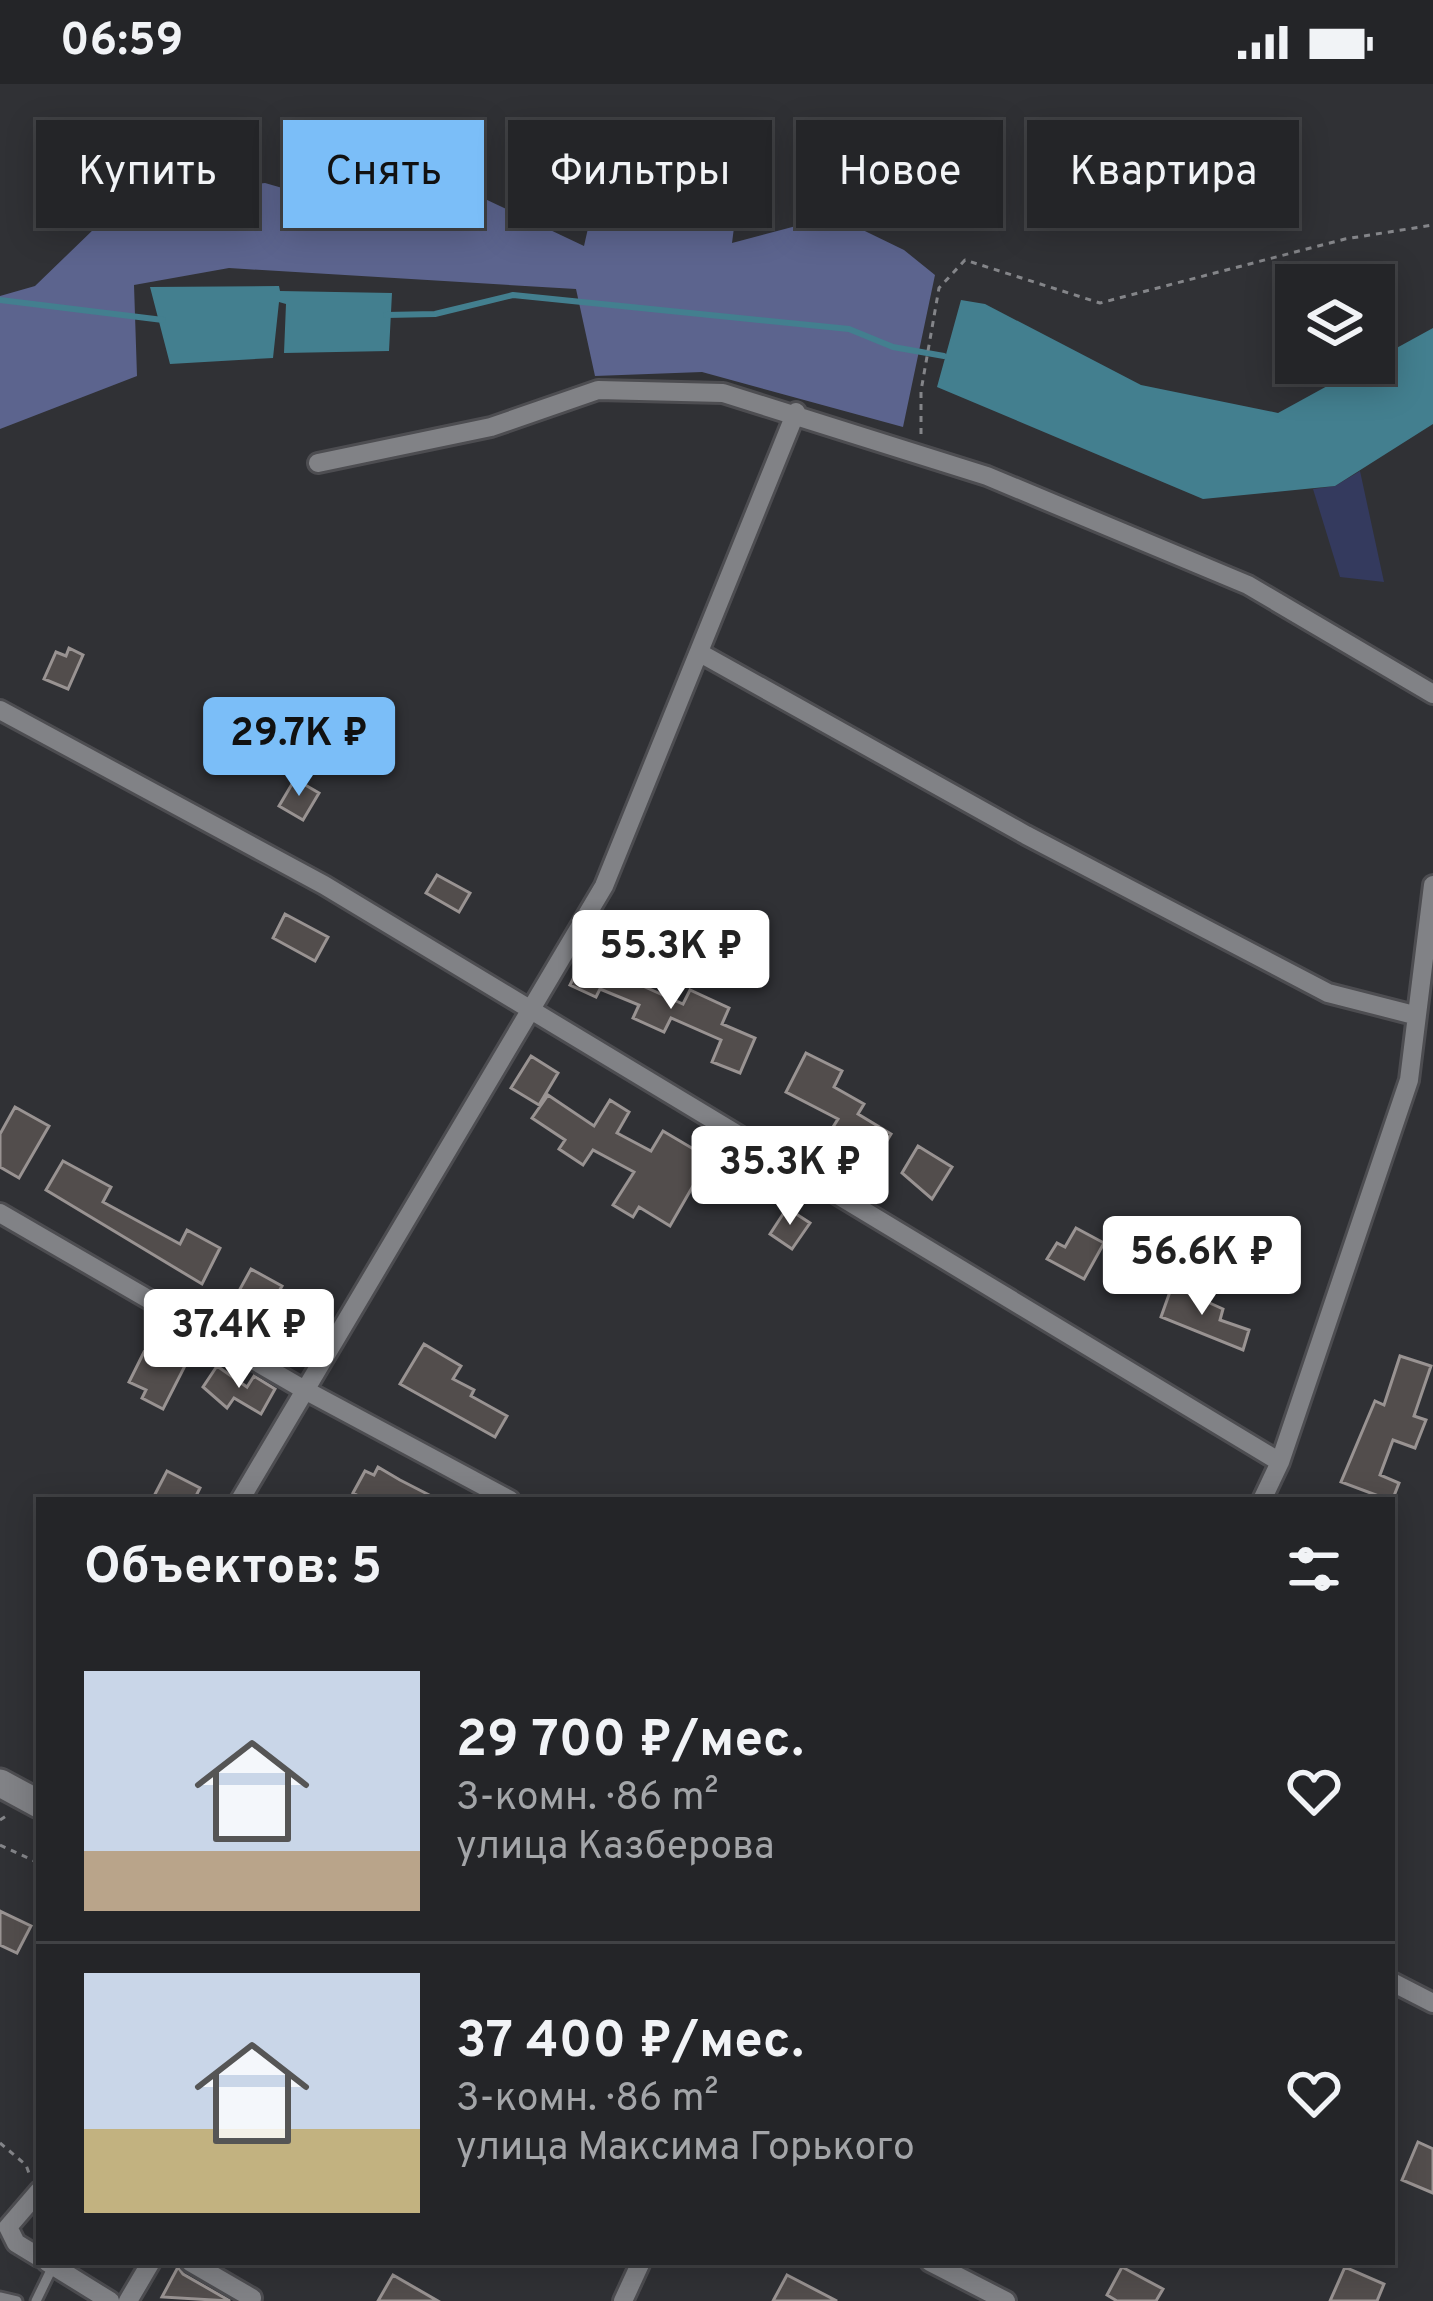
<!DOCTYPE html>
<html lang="ru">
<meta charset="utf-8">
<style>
:root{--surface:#242528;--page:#303134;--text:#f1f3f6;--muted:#a3a5a8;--line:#414245;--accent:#7bbef8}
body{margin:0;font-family:Overpass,sans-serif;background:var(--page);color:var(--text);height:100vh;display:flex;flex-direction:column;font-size:45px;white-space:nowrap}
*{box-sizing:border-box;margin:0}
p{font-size:39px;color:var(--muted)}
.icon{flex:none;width:66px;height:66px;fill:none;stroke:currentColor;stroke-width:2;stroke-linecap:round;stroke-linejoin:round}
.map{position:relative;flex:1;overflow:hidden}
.side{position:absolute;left:36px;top:1413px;width:1359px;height:768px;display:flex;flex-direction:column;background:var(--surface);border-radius:0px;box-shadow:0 6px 30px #0003,0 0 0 3px var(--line)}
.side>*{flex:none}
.top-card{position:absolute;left:36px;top:36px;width:1362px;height:108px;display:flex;gap:24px}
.buttons{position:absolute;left:1275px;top:180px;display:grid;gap:24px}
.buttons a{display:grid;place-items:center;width:120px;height:120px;border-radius:0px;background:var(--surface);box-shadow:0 6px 30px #0003,0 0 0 3px var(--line);font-size:60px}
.price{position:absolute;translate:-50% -102px;padding:0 27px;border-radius:12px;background:#fff;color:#222;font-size:39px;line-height:78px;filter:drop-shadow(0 3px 6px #0008)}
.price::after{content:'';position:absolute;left:50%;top:72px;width:36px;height:27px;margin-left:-18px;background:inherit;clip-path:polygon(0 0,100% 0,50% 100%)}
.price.selected{background:var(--accent);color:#111}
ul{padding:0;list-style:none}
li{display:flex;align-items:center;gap:36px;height:300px;padding:0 48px}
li+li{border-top:3px solid var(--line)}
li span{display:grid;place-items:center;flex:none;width:336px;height:240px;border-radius:0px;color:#555}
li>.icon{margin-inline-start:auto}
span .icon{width:144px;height:144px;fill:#fffc;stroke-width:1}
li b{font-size:51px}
h2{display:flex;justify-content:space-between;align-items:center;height:144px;padding:0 48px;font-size:51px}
.tag{padding:0 42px;border-radius:0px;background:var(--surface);box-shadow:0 6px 30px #0003,0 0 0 3px var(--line);font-size:42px;line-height:108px}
.tag.selected{background:var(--accent);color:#111}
.status{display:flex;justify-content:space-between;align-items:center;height:84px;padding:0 60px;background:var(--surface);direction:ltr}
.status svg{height:33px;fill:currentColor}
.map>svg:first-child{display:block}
.green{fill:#343a5e}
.forest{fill:#5c648e}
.water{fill:#437f8f}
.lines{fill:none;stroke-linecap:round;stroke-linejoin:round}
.stream{stroke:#437f8f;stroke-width:6}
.building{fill:#524d4c;stroke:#999392;stroke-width:3}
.lane-casing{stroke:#4d4d51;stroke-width:15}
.street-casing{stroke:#4d4d51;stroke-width:24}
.secondary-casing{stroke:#4d4d51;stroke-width:33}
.path{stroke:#848589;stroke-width:3;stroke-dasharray:6 6;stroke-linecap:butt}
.lane{stroke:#818286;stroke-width:9}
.street{stroke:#818286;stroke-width:18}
.secondary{stroke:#818286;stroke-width:27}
</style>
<div class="status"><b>06:59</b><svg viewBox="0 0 49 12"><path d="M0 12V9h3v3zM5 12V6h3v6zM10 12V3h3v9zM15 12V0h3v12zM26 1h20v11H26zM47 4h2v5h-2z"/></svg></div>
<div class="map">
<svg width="1433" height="2217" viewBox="0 0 1433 2217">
<rect width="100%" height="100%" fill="#303135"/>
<path class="green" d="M1360 387 1384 498 1340 493 1313 405 1335 402Z"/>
<path class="forest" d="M675 66 743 73 732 159 834 132 904 166 935 191 903 343 702 288 595 292 576 205 229 184 134 201 137 292 0 345V212L35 202 126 114 265 99 352 124 485 115 584 162 596 109Z"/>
<path class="water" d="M279 202 280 207 392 209 389 267 284 269 286 220 279 218 273 274 170 280 150 203Z
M961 216 985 220 1141 301 1278 329 1433 244V340L1335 402 1203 415 937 303Z"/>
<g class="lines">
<path class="stream" d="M0 216 163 236
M386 231 435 230 513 211 849 245 893 263 944 272"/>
</g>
<path class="building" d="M69 564 83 571 68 605 44 595 56 568 66 572Z
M295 695 319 709 303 736 279 722Z
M437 791 470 809 459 828 426 809Z
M285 830 328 853 315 877 273 854Z
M583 875 683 920 690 906 729 924 722 940 755 954 740 989 712 978 721 956 671 934 664 948 633 934 639 921 600 905 596 913 570 901Z
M806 969 842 987 834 1003 864 1020 858 1030 891 1050 876 1075 828 1051 838 1035 786 1008Z
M531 972 558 989 539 1021 511 1004Z
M548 1011 594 1042 610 1016 629 1028 617 1049 651 1067 663 1047 707 1073 705 1077 728 1094 712 1116 693 1102 670 1142 639 1123 633 1133 613 1121 634 1088 593 1066 583 1081 559 1065 565 1056 532 1034Z
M15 1023 49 1042 19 1094 0 1083V1050Z
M918 1062 952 1083 932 1115 902 1089Z
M63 1077 111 1103 103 1118 180 1160 187 1146 220 1164 202 1200 46 1106Z
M787 1124 810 1139 792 1165 770 1150Z
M1076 1144 1104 1159 1084 1195 1047 1175 1057 1159 1065 1163Z
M251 1185 282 1202 265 1232 234 1216Z
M1172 1202 1223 1225 1220 1236 1249 1246 1243 1266 1161 1233Z
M162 1256 191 1270 163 1325 142 1314 146 1306 129 1298 144 1268 154 1273Z
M424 1260 461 1282 453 1295 474 1306 471 1312 507 1332 495 1353 400 1300Z
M1400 1272 1431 1282 1414 1332 1426 1336 1415 1364 1393 1356 1380 1391 1399 1399 1392 1417 1341 1398 1375 1317 1384 1321Z
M217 1282 247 1303 254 1292 275 1305 261 1330 234 1314 227 1324 203 1303Z
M378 1383 400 1396 439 1416H366L353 1409 365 1387 374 1391Z
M167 1387 200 1404 194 1416H152Z
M0 1827 31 1842 17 1869 0 1861Z
M1418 2058 1433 2065V2109L1402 2096Z
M178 2183 183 2190 230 2217 162 2213Z
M1122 2183 1163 2205 1156 2217H1117L1107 2211Z
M1345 2183 1384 2200 1377 2217H1330Z
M393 2191 438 2217H378Z
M787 2191 837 2217H773Z"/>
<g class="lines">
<g class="lane-casing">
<path id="lane" d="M0 2213 17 2217
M36 2217 53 2182"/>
</g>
<g class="street-casing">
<path id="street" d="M318 379 491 343 598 306 723 309 987 392 1248 501 1433 610
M700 569 1026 751 1328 909 1414 931
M0 626 324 801 1280 1378
M0 1129 303 1305 510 1416
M240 1416 604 802 796 328
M1262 1416 1280 1378 1409 996 1433 801
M1392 1898 1433 1919
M39 2107 8 2143 16 2159 39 2173
M47 2178 110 2217
M190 2178 252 2214
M930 2178 1006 2217
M128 2217 151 2178
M623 2217 641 2178"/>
</g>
<g class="secondary-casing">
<path id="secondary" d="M0 1699 39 1720"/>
</g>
<path class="path" d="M921 350V307L939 204 965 176 1100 219 1345 155 1433 141
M0 1736 9 1730
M0 1761 39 1779
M0 2059 26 2081 30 2092"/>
<use href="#lane" class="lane"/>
<use href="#street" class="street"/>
<use href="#secondary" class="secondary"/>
</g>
</svg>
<div class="buttons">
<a><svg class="icon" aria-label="layers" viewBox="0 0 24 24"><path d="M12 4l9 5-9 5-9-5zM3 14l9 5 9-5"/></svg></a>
</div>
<b class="price selected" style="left:299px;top:715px">29.7K ₽</b>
<b class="price" style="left:671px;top:928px">55.3K ₽</b>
<b class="price" style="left:790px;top:1144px">35.3K ₽</b>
<b class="price" style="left:1202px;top:1234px">56.6K ₽</b>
<b class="price" style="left:239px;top:1307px">37.4K ₽</b>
<div class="top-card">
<a class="tag">Купить</a>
<a class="tag selected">Снять</a>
<a class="tag">Фильтры</a>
<a class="tag">Новое</a>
<a class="tag">Квартира</a>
</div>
<section class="side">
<h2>Объектов: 5<svg class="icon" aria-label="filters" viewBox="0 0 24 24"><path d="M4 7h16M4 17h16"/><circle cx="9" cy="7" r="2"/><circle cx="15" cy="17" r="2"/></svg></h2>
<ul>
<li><span style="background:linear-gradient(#c9d6e8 75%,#b9a48a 0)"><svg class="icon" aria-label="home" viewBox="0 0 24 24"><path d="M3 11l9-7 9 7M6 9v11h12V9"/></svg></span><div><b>29 700 ₽/мес.</b><p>3-комн. · 86 m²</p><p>улица Казберова</p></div><svg class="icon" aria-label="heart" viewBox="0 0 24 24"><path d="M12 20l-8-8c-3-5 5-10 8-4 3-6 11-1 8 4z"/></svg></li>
<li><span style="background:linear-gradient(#c9d6e8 65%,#c2b280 0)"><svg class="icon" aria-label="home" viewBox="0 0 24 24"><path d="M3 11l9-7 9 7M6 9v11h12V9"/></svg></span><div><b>37 400 ₽/мес.</b><p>3-комн. · 86 m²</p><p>улица Максима Горького</p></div><svg class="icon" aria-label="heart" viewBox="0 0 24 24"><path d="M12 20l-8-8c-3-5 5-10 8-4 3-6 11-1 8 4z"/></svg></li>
</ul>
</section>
</div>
